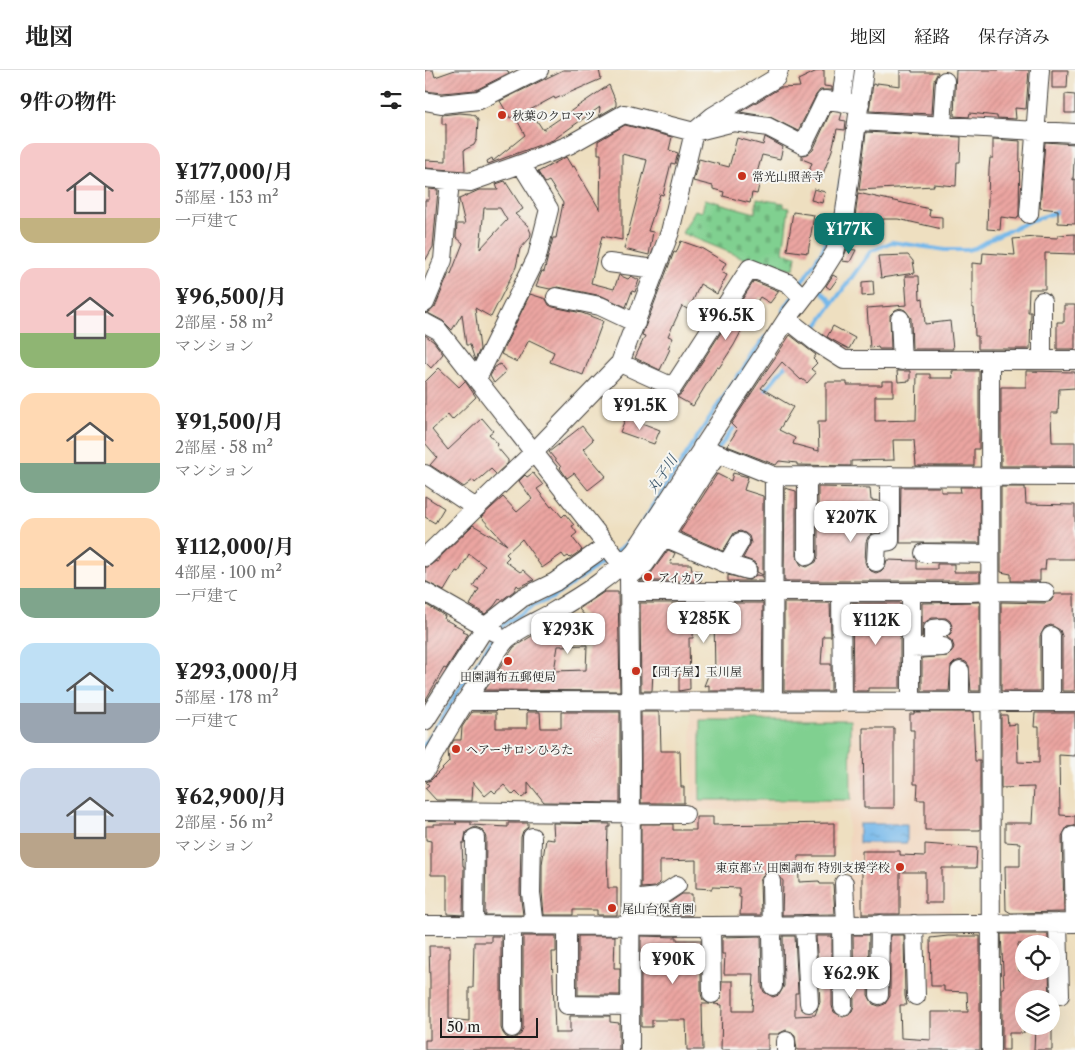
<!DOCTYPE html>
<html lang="ja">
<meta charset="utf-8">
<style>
:root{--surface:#fff;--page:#f2f2f2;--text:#222;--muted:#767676;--line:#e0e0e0;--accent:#0f766e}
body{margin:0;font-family:"Libre Caslon Text","Noto Serif JP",serif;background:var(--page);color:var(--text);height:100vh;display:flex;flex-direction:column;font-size:19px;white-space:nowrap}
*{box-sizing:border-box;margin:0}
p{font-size:16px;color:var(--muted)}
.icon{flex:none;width:28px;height:28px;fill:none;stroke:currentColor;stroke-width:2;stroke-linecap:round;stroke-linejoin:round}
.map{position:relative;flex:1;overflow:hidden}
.panel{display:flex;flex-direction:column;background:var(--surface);width:425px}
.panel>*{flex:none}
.controls{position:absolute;left:590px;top:865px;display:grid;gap:10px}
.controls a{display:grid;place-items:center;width:45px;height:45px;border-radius:50%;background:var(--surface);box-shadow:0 5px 20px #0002;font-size:25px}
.scale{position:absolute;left:15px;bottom:12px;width:98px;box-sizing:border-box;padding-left:5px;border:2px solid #1c1c1c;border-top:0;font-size:14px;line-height:18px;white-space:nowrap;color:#1c1c1c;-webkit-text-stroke:4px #f6f6f2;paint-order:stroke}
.price{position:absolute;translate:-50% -42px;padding:0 11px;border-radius:10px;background:#fff;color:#222;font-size:16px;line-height:32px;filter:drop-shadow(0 1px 2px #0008)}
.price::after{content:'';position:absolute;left:50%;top:30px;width:15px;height:11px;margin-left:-8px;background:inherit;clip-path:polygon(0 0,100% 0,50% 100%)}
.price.current{background:var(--accent);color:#fff}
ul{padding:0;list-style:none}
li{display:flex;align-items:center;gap:15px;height:125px;padding:0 20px}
li span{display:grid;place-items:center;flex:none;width:140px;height:100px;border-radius:15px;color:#555}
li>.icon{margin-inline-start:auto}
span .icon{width:60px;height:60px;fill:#fffc;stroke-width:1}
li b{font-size:21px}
h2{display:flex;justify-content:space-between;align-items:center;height:60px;padding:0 20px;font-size:21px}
header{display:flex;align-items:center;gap:30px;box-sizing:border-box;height:70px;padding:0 25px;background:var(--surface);border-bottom:1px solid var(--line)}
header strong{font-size:24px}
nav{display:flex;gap:28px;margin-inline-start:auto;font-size:18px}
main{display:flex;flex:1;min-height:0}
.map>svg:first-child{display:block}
.built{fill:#f1d5bd}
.cemetery{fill:url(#cemetery-stones);stroke:#4e7656}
.park{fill:#80d090;stroke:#4e7656}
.water{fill:url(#water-ripples);stroke:#486a83}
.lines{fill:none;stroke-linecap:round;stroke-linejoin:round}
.stream{stroke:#74b8ea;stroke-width:4}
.building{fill:url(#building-hatch);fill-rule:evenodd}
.minor-casing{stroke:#3c3935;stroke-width:20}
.minor{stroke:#fff;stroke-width:18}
.poi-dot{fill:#c8321e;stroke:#f6f6f2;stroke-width:2}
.labels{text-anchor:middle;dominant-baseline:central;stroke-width:4;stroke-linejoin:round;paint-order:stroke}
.poi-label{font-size:12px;fill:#1c1c1c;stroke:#f6f6f2;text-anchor:start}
.water-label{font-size:14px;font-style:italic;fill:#3f5a6e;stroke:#f6f6f2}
</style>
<header>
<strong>地図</strong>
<nav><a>地図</a><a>経路</a><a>保存済み</a></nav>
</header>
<main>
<section class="panel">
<h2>9件の物件<svg class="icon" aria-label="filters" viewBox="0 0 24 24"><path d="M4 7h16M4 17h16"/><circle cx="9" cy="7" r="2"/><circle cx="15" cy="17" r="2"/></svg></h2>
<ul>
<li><span style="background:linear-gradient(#f6c9c9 75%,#c2b280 0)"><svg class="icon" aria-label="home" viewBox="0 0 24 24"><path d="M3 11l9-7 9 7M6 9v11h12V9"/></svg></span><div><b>¥177,000/月</b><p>5部屋 · 153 m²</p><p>一戸建て</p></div></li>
<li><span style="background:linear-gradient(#f6c9c9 65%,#8fb573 0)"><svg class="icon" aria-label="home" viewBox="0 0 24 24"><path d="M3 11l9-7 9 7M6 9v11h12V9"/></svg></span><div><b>¥96,500/月</b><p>2部屋 · 58 m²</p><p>マンション</p></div></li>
<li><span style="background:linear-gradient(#ffd9b3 70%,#7fa58c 0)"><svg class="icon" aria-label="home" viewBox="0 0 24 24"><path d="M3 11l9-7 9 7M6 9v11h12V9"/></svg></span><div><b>¥91,500/月</b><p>2部屋 · 58 m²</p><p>マンション</p></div></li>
<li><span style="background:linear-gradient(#ffd9b3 70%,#7fa58c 0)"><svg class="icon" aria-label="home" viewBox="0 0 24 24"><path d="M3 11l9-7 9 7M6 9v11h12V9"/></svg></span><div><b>¥112,000/月</b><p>4部屋 · 100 m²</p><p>一戸建て</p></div></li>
<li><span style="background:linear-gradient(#bfe0f5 60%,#9aa5b1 0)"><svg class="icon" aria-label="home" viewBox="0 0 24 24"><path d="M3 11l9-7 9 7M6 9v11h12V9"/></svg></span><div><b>¥293,000/月</b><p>5部屋 · 178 m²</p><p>一戸建て</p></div></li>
<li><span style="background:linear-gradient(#c9d6e8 65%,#b9a48a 0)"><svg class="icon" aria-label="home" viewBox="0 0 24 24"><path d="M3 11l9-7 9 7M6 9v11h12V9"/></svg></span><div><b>¥62,900/月</b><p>2部屋 · 56 m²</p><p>マンション</p></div></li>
</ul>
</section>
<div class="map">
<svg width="650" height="980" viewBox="0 0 650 980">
<defs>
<pattern id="cemetery-stones" width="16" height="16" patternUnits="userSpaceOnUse" patternTransform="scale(1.25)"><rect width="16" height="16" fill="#80d090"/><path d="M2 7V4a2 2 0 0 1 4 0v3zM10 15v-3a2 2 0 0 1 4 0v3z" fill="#6eb27c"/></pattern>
<pattern id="water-ripples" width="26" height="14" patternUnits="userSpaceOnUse" patternTransform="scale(1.25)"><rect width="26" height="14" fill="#74b8ea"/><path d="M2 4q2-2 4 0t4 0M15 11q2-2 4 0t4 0" fill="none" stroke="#5e95bd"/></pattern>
<pattern id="building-hatch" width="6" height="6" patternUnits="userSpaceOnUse" patternTransform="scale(1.25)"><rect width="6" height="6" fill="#eba5a1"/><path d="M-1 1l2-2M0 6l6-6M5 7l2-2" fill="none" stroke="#c98d8a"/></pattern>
</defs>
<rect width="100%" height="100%" fill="#f6f6f2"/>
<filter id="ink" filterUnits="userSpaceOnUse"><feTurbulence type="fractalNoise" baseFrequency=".02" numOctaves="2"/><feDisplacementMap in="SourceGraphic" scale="10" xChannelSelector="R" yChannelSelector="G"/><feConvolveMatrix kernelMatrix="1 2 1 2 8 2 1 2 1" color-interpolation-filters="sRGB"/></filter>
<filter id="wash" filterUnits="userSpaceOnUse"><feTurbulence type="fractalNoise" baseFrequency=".0096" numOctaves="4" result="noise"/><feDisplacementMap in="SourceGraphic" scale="20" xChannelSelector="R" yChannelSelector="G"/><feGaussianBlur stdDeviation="1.12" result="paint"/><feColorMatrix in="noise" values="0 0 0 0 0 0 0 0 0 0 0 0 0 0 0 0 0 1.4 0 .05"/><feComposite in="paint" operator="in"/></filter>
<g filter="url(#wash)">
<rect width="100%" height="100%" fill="#eedfc0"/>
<path class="built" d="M266 640H525L526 853H424L423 740H267Z"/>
<path class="cemetery" d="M280 129 330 143 332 129 359 133V137L364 138 358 182 371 186 369 199 328 192 257 163 270 140 277 142Z"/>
<path class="park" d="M275 650H425L426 730H275Z"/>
<path class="water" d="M434 754H482V773H434Z"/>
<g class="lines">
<path class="stream" d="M373 218 398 179 411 139 416 110
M393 218 408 233 446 181 467 172 520 180H542L550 178 567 168 605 151 638 140
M358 241 368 226
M387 263 408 233
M338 323 364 291
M293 379 311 355
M192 481 207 469 289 341 340 267
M75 560 78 555 108 536 127 528 185 487
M0 675 34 620 69 567"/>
</g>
<g id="blocks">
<path class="building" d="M0 0H8L10 7 30 0H82L84 3 51 20 17 23 0 21Z
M138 0H174L176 9 130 29 129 27 105 40 118 60 184 15 191 32V36L174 46 175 37 128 70 63 94 62 91 67 88 68 91 100 65 90 46 85 48 75 31Z
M394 0H399V16L407 17V20H395L391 25 373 61 345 47 315 42 355 18 375 17 373 10Z
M475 0H487V2H513L509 10 507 44 444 41 448 14 452 15V13L475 16Z
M531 0H604L601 39 590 38 591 49 572 48V46L545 43 544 47 529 46Z
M627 0H643L642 18H627Z
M640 24 650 25V43H640Z
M406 41 417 43 415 50 421 51 420 60 412 59 407 80 395 112 382 107 387 93 377 89V85L383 84 388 80Z
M34 43 46 44 50 46 53 50 52 69 49 75 39 80 40 101 0 98V90L21 91V54H17V45Z
M200 55 247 67 244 80 253 83 250 94 246 93 238 125 235 124 223 161 228 162 224 185 199 179 222 90 197 84V170L177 166 166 213 189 219 194 205 203 209 206 206 214 210 210 222 207 221 201 237 177 226 133 217 125 219 111 216 117 201 119 202 128 168H131L138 133 124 111 120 113 113 102 141 87 147 97 149 96 175 140 176 84H173V71Z
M441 62 536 67 535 92H532L531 116 508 114 509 116 434 120Z
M340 67 358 77 355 89 337 85 330 110 335 111 332 124 327 123 325 133 298 126 299 122 288 119V116L268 111 274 89 304 97 312 68 338 75Z
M568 69 595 71 594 145 592 149 576 147 575 160 562 159 564 99 565 88H568Z
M620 72 650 74 648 110 650 109V154L633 153V140L615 138Z
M80 111 98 139 90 144 103 156 106 163 105 168 95 179 91 197 66 247 50 238 55 279 50 290 45 275H41L37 244 27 260 18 251 3 243 10 237 24 203 26 204 38 173 31 167 32 154H40L34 129 54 120H73L71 114ZM59 138H75L82 150 55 179Z
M4 119 13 120 8 177 0 191V130H4Z
M389 119 400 122 397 133 386 130Z
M433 123 505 139 504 146 517 147V159L473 149H458V154L454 153 453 160 429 156Z
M368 142 389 145 383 183 362 180Z
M650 164V184L620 183V219H604L603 242H606L605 279H553V266H550L549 238H547V193L557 194 558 183 590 185 588 169 610 167 633 168V165Z
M256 171 276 178 301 193 296 202 302 205 292 224 275 214 264 240 257 236 243 266 248 268 243 278 245 279 235 300 210 288 220 266 217 265 249 182 251 183Z
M422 179 431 180 425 192 417 191Z
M483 185 488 191 490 203 456 208 453 186Z
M408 205 413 208 405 219 401 216Z
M480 206H494L495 229 498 228 500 254 525 251 528 279H487L486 248 480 240 475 238 470 240 465 245 466 279H454L453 277 445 278 442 238 482 235Z
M329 211 354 221 345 233 335 227 323 245 326 247 319 256 309 275 294 298 292 297 268 336 252 327 257 323Z
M448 211 449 225 437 226V212Z
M105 224 121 229 124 235 128 237 157 243 178 251 158 305 125 292 129 282 104 270 92 292 76 284Z
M639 235H650V279H632V252H639Z
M408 256 430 268 424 279 402 267Z
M0 265 9 272 18 284 6 298 0 292Z
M365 265 391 285 388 289 392 293 386 299 391 303 382 313 377 309 376 310 357 292 336 318 368 337 354 360 370 368 368 374 394 381 393 351H401V312H422V315H457V311H468V326H450V351L491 350 492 304H505V308H528L527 301H554V379H549V396H491L489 370H468L469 390 426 391V396L372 395V393L354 391 351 395 302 376 312 360 306 354Z
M75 294 81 302 69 313 65 306 70 297Z
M14 298 34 317 40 311 51 327 27 350 23 345 7 360 23 380 57 348 68 361 64 364 73 374 72 377 83 390V393L71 404 66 399 50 413 48 410 39 417 5 395 12 387 0 373V312Z
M472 301H485V311L473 312Z
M601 301 650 302V318L634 319 633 343H626L627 372H650V396H576V317H601Z
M204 325 214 330 208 341 198 335Z
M201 347 235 360 229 374 195 362Z
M157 356 168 370 158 379 181 406 163 420 149 403 142 408 135 398 136 397 124 382Z
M108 403 118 415 112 419 126 437 128 436 137 447 140 444 149 455 147 456 152 463 147 467 157 480 145 488 143 486 140 488 137 484 117 498 97 469 81 484 84 487 80 491 95 502 98 500 109 510 94 517 92 515 89 521 77 530 74 529 69 536 60 544 45 535 54 519 48 516 60 496 44 484 34 502 31 501 19 521 0 511V497H3L11 491 13 492 16 486 48 455 82 475 56 447 78 427 92 442 107 429 94 411 100 405 102 407Z
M308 403 323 407 319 420 338 426V505L332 502V497L329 492 318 488 326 473 324 466 320 463 315 461 309 463 298 481 255 462 292 404 306 411Z
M393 417 445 418 446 430 454 431V449H447V464L443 467 441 472 440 492 442 497 446 501 451 503 456 501 460 497 462 490 492 491V499H512V494H529V502H555V511H359L360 418 371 421V486L376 495 382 497 391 492 393 486Z
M476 417H516V422H536L535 417H555V473H475Z
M576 417H600L601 434 650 435V489H621L620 500H615V511H586V504L576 502Z
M0 426 19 438 10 453 0 447Z
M243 480 250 483 245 494H266L267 500 276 501V511H215L224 506Z
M303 505 324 510 331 505 338 506V511H303Z
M179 522H193L195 621 60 620 89 577 110 564 123 557 126 558V555L130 553 147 556V553H166L154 539ZM162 575 161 600 129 601 133 576Z
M630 524H649L650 621H637V566L635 560 626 555 620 557 615 566V621H576V532L620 533 626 531Z
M555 532V621H546L544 596 541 592 535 590 530 592 526 596 524 621H497V588L523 586 527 582 529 577 527 571 522 567 526 563 527 556 525 551 521 548H507L502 551 498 554 497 567V533Z
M215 533H338L337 621H284V615L279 616 284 603H290L289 548 269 542 268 568H264L265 619 254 621V602L228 601 227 621H216Z
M359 533H405L406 566H398L396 594H406V621H359Z
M427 533H475V618H443V621H428Z
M0 534 20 546 19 549 40 560 38 562 43 564 21 599 19 598 0 631Z
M47 642H71V658H102V642H115L116 658H136V642H195V733L119 732 103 712V723L97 728 91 722 88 725 79 715 70 723 67 720 60 726 48 712 47 731 11 730 0 718 4 715 1 712 6 710 24 692 23 680 29 670H36L37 657Z
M216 642H233L235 645 236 681H255L256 717H259V733H216Z
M489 642H548L550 691H555V760H500V730H492L493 714H489V660H485V644H489Z
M610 643H650V686L634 685 635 745 650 746V756L642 757 637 766 639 842 586 843 581 840 580 796H595V773L580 772V753H607L609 717 576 718V645H582L583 655 592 654 593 692 614 693V657H609Z
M438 658H469V738H439Z
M271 747H288V755L409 753V786H373L374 812 394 811 395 814H408L410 844 357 845 358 811 352 802 346 800 340 802 335 811 336 845H315L316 827H314V818L287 817V819L271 818V790L235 791V813L230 817 216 818V754H248V760H271Z
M30 752H46V755L83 757V753H103V757L98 761 96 767 95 823 98 845H60L61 768 59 763 56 759 50 757 41 762 39 773H37L38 796H39L38 845 22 844V805H6V771L1 770V756H9V754H32Z
M128 753 185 754V757H183L182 784 183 818H192V845H172V840H148V845H119L117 822V794L121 769 129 770Z
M500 774 552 778 551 798H517V833H500V802H475V844H437V781H475V785L500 786Z
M257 824H267V845H221V839L239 836Z
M576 864H623V874H593L594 901H624L625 929H599V963H584V980H577V918H579Z
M428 865H444L443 925 448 934 454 936 460 934 465 926V865H479L480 926 482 935H475L476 968 506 970V942H543L542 922 519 921V916H506L505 868 523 866H555V980H372L370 966 367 962 361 960 353 964H343V980H296L297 935 289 934 296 929 297 911H308V941H327L329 904H299L300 884H297V867L336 866 337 917 339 922 348 927 354 925 359 916 358 866H370L373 923H370V946L390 945 395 932 391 866H407V936L409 942 418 947 424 945 427 941 429 936Z
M66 866H76V958L78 963 81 967 87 969 92 967 96 964 98 958V866H131V882H127L130 963H145V946H185V952L194 953V980H0V970H5V911L4 876H25V888H24V949L44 951V918H48L49 872H66Z
M153 866H190L189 898H195V925H153Z
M216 866 252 867V870H276V924L278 930 285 934H277L278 980H262L261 950H227V957H216Z
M610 956H627V980H609Z"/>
</g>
</g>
<g filter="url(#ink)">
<use href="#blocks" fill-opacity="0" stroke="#3c3935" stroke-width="1"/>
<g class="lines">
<g class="minor-casing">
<path id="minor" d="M0 31 16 34 54 30 114 0
M416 32 420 0
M433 51 650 63
M517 55 520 11
M0 108 45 112 96 94 144 75 199 44 269 62 309 52 343 57 378 75 400 30 435 34
M604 144 615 0
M184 193 231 199
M131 227 175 236 211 253
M0 233 18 190 25 110
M362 249 391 272 419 290H650
M475 249 477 291
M0 253 13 260 197 495 204 507 206 690 205 980
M565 290 566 980
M617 290V231
M195 293 248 317 325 198 363 213 378 228
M52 309 112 187 124 139 96 94
M277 377 349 406 650 407
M0 404 51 438
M229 460 239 467 302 494 315 472
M499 483 565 484
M382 486V406
M0 487 109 382 195 293 245 162 269 62 288 46 351 8 354 0
M451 492 452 473 465 471V406
M302 494 322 500
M204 507 220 494 239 467 277 406 293 384
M0 522 70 562
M204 522H545L565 521 620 522
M416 522 417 632
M508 577V559L517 558
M486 578 518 577
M535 601V632
M40 631 650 632
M348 632 349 406
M486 632V522
M626 632V566
M0 651 61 556 97 528 130 512 182 475
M0 701C18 666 39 633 61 600 67 590 74 577 82 569 96 557 113 551 128 542 157 525 188 506 210 481L362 249 393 209 410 182 419 149 439 0
M0 741 260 744
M648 766 650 853
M107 767 106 823 110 856
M346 811 348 916
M419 813 421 854
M206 830 234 827 252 815
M633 853 635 925
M417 854 418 936
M489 854 491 926
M0 855 286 856 650 853
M49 855 50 768
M380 855 384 933
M142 856V935L205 936
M286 856 287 924
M454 925 455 854
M87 958V856
M361 971V980"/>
</g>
<use href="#minor" class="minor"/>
</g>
</g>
<g class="poi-dot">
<circle cx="77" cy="45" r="5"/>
<circle cx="317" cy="106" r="5"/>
<circle cx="223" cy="507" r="5"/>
<circle cx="83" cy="591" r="5"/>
<circle cx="211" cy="601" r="5"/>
<circle cx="31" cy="679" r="5"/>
<circle cx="475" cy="797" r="5"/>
<circle cx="187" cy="838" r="5"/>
</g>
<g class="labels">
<g class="poi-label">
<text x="87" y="45">秋葉のクロマツ</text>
<text x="327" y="106">常光山照善寺</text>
<text x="233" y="507">アイカワ</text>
<text x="221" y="601">【団子屋】玉川屋</text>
<text x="83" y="606" text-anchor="middle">田園調布五郵便局</text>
<text x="41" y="679">ヘアーサロンひろた</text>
<text x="465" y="797" text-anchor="end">東京都立 田園調布 特別支援学校</text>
<text x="197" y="838">尾山台保育園</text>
</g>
<g class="water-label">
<text transform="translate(237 404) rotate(-56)">丸子川</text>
</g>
</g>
</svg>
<div class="controls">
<a><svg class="icon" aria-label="locate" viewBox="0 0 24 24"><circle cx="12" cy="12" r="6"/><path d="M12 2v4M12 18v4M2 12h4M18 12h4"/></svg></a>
<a><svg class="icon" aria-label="layers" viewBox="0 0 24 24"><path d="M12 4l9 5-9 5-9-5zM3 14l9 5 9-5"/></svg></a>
</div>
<div class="scale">50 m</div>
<b class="price current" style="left:424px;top:185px">¥177K</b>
<b class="price" style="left:301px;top:271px">¥96.5K</b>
<b class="price" style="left:215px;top:361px">¥91.5K</b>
<b class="price" style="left:426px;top:473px">¥207K</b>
<b class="price" style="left:279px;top:574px">¥285K</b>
<b class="price" style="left:451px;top:576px">¥112K</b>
<b class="price" style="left:143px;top:585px">¥293K</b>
<b class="price" style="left:248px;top:915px">¥90K</b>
<b class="price" style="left:426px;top:929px">¥62.9K</b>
</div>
</main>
